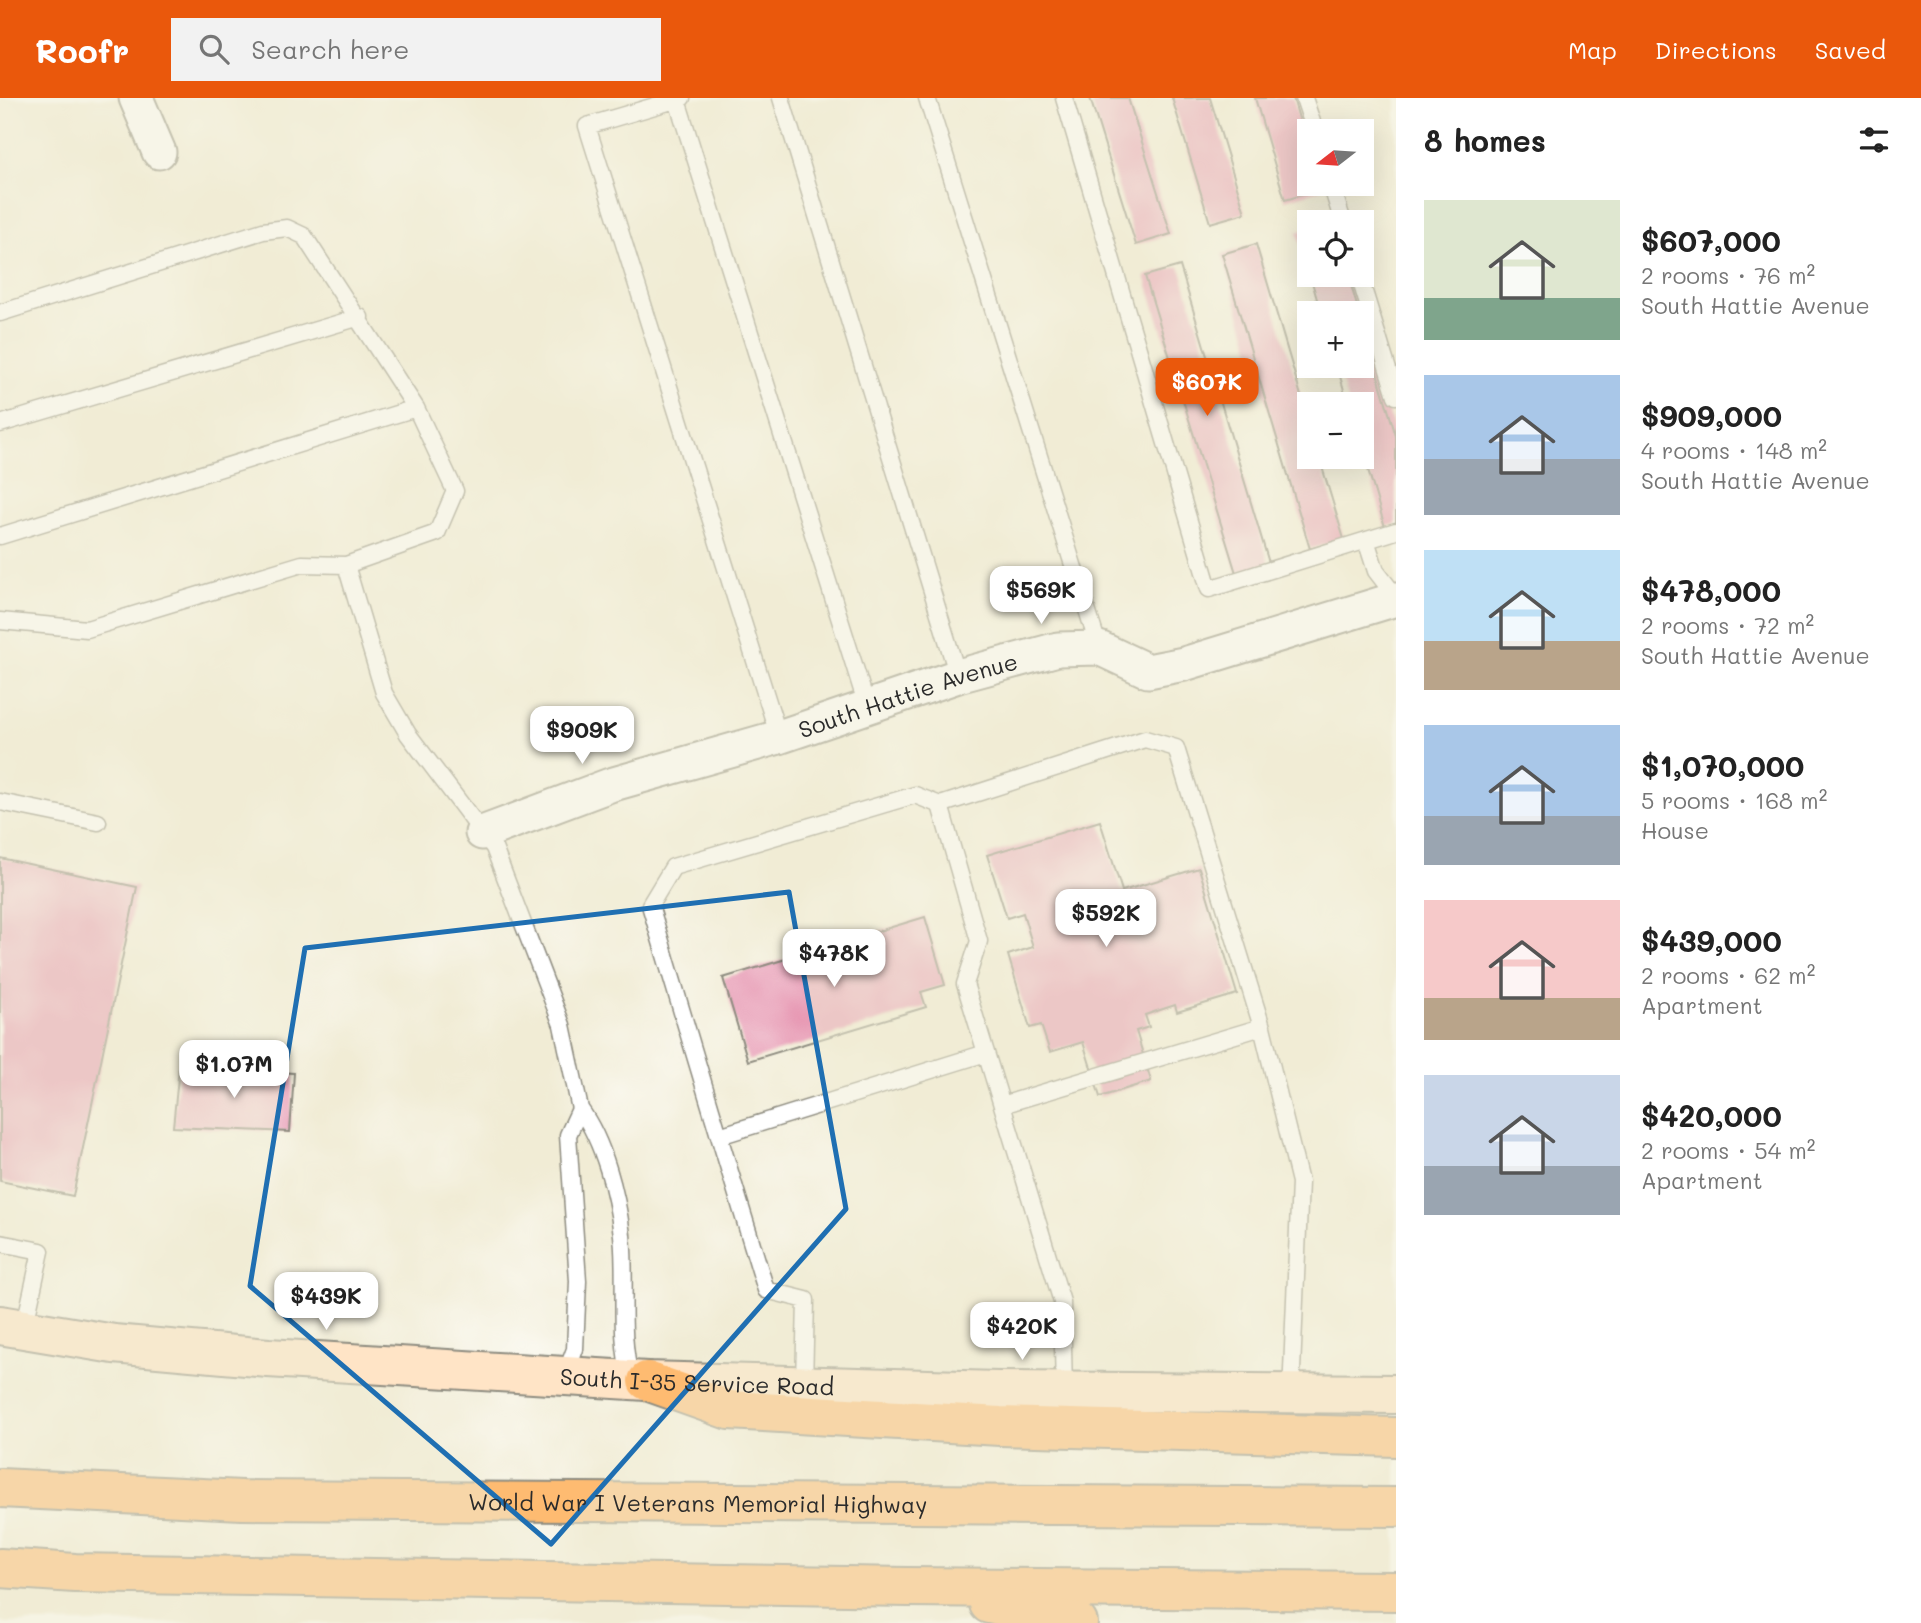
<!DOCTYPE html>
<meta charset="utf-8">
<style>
:root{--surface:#fff;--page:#f2f2f2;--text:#222;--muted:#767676;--accent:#ea580c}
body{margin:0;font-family:Mali,sans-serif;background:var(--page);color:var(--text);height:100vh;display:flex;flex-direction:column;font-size:26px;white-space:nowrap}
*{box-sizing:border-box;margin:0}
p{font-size:23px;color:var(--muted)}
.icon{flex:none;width:38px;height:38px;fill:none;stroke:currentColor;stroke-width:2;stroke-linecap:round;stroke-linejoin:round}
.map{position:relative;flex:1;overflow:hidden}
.sheet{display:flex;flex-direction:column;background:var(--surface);width:525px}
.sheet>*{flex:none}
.needle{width:46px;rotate:253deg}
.fabs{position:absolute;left:1297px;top:21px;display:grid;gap:14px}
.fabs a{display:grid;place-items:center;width:77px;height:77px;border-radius:0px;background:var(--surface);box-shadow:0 7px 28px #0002;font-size:35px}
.price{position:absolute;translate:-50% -60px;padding:0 16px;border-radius:14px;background:#fff;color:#222;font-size:23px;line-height:46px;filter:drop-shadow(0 2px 4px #0008)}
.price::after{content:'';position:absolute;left:50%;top:42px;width:21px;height:16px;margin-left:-10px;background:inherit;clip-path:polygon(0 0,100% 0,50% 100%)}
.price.on{background:var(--accent);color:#fff}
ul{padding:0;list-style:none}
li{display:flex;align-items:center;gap:21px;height:175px;padding:0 28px}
li span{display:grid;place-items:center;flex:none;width:196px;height:140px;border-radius:0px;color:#555}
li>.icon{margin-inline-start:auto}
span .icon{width:84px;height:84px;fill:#fffc;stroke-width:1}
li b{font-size:30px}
h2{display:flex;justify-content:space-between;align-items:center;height:84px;padding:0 28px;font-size:30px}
header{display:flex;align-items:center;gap:42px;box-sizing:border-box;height:98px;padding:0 35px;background:var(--accent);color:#fff}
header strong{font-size:33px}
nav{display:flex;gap:38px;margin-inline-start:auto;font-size:24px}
.search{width:490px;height:63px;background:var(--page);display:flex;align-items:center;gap:18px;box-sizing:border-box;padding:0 24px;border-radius:0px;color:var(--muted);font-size:26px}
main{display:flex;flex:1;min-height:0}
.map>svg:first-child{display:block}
.building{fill:#e799b4}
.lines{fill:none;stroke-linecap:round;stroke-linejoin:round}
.service-casing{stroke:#8e8c80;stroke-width:19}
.minor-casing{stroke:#8e8c80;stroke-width:37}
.secondary-casing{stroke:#8e8c80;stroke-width:42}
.motorway-casing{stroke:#8e8c80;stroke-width:42}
.service{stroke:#fff;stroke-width:16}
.minor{stroke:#fff;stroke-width:33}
.secondary{stroke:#ffe4c6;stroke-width:38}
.motorway{stroke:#febb71;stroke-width:38}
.marked{fill:none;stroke:#1f6fb2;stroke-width:5;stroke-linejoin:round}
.labels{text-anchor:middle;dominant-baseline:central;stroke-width:7;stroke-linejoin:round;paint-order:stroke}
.street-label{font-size:23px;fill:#2b2b2b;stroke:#fdfcf7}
</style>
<header>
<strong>Roofr</strong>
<div class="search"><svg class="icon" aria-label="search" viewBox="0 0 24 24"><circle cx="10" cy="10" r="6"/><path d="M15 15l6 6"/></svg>Search here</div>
<nav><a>Map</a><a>Directions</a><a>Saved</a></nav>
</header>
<main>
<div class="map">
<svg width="1396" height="1525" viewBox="0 0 1396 1525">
<rect width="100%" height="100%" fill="#fdfcf7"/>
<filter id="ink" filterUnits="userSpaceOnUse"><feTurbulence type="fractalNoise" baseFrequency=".0143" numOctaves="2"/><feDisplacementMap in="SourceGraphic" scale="14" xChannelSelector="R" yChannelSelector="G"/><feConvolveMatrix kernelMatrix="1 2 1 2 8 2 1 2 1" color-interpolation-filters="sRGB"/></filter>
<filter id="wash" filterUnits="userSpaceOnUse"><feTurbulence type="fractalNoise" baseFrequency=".00686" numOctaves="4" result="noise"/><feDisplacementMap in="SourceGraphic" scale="28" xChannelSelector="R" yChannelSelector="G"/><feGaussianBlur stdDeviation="1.57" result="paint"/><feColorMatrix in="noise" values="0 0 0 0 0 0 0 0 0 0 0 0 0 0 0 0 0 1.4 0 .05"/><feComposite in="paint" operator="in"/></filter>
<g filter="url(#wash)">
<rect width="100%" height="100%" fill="#f1ecd5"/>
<g id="blocks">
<path class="building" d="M1090 0H1128L1171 136 1136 147Z
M1172 0H1210L1245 115 1210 125Z
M1255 0H1293L1309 55V86H1318L1320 92 1285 102Z
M1309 130V172H1308L1297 134Z
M1256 146 1309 325V359H1319L1344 441 1310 451 1222 156Z
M1180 168 1269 465 1236 475 1145 178Z
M1310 177H1348L1359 215H1321Z
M1362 225 1396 338V426L1385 429 1362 351V306H1348L1337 268H1362Z
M1100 723 1122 793 1199 770 1237 896 1177 914 1175 907 1145 917 1149 929 1136 933 1151 983 1100 999 1083 944 1050 954 1041 927 1030 930 1008 857 1033 849 1023 815 1007 820 987 757Z
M0 760 137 789 73 1098 0 1083Z
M925 819 945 887 921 894 926 909 748 963 723 880Z
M179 969 294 975 290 1034 173 1029Z"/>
</g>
</g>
<g filter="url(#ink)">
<use href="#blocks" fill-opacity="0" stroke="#8e8c80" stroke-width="2"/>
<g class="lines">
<g class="service-casing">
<path id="service" d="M682 0 587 28 779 639
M781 0 958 578
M927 0 1099 550
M1064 0 1209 491 1396 433
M1304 0 1315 33
M677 2 867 608
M1331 86 1343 124
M1359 177 1396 298
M0 215 263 133 287 130 304 138 416 310 455 393 437 435 346 467 302 466 87 531 0 523
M0 326 360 219
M0 438 416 310
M1366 442 1376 473 1396 499
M346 467 384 595 408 636 494 750 562 927 580 1011
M0 704 98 724
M1002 1007 1262 929
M719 1038 650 807 673 769 915 697 940 707
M0 1145 41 1153 24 1231
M565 1278 575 1251 578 1183 568 1037 580 1011C604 1044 617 1096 622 1137 627 1186 618 1234 631 1282
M804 1286 806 1202 766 1192 719 1038 986 955
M1064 1294 1062 1204 965 886 979 843 940 707 1145 641 1176 650 1262 929 1300 1084 1291 1296"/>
</g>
<g class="minor-casing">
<g id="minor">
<path d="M136 0 159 54"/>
<path id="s1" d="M482 735 610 687 779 639 958 578 1058 551 1099 550 1148 573 1184 566 1396 501"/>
</g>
</g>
<g class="secondary-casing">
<g id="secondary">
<path id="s2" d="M0 1227 114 1246 268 1260 647 1283 998 1293 1396 1296"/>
</g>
</g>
<g class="motorway-casing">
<g id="motorway">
<path d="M647 1283 729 1312 1000 1328 1396 1339"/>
<path id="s3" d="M0 1390 242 1402 1396 1409"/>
<path d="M0 1470 75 1475 908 1489 1396 1493"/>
<path d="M989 1506 1078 1525"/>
</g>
</g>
<use href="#service" class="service"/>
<use href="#minor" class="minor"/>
<use href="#secondary" class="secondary"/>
<use href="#motorway" class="motorway"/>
</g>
</g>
<path d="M0 0H1396V1525H0ZM789 794 846 1111 551 1446 250 1188 305 850Z" fill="#f1ecd5" fill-opacity=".55" fill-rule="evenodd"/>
<path class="marked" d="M789 794 846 1111 551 1446 250 1188 305 850Z"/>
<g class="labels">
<g class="street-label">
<text stroke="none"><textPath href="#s1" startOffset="448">South Hattie Avenue</textPath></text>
<text stroke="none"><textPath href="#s2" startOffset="700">South I-35 Service Road</textPath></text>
<text stroke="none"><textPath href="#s3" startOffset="698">World War I Veterans Memorial Highway</textPath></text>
</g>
</g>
</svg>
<div class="fabs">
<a><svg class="needle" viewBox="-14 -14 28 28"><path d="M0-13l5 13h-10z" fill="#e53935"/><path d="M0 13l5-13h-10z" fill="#767676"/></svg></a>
<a><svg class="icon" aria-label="locate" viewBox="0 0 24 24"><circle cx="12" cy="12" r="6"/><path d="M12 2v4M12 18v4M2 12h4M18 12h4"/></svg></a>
<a>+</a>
<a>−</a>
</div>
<b class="price on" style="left:1207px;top:320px">$607K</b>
<b class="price" style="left:1041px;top:528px">$569K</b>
<b class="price" style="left:582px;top:668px">$909K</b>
<b class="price" style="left:1106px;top:851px">$592K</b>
<b class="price" style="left:834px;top:891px">$478K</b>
<b class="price" style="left:234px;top:1002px">$1.07M</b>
<b class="price" style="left:326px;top:1234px">$439K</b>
<b class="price" style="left:1022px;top:1264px">$420K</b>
</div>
<section class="sheet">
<h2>8 homes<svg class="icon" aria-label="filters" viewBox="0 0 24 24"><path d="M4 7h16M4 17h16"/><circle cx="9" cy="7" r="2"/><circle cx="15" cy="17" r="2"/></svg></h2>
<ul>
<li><span style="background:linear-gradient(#dfe7d0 70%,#7fa58c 0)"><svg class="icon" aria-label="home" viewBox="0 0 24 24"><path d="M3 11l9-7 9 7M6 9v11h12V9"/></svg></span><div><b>$607,000</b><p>2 rooms · 76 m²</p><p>South Hattie Avenue</p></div></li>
<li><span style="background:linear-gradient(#a9c7e8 60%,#9aa5b1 0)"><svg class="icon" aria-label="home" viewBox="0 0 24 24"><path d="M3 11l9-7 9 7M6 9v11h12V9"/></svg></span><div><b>$909,000</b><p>4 rooms · 148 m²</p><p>South Hattie Avenue</p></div></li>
<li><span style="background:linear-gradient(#bfe0f5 65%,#b9a48a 0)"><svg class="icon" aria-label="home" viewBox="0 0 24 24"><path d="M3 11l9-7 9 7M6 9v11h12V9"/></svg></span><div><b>$478,000</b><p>2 rooms · 72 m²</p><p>South Hattie Avenue</p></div></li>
<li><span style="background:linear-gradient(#a9c7e8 65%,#9aa5b1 0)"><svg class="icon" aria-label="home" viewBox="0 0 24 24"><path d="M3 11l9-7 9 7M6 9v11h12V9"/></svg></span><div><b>$1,070,000</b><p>5 rooms · 168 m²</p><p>House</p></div></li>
<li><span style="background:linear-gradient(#f6c9c9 70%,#b9a48a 0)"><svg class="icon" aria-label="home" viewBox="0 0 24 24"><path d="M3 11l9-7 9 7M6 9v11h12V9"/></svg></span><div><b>$439,000</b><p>2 rooms · 62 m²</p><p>Apartment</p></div></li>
<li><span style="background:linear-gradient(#c9d6e8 65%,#9aa5b1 0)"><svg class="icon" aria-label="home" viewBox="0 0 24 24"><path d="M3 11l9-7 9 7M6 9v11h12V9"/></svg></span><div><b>$420,000</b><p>2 rooms · 54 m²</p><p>Apartment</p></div></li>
</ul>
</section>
</main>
